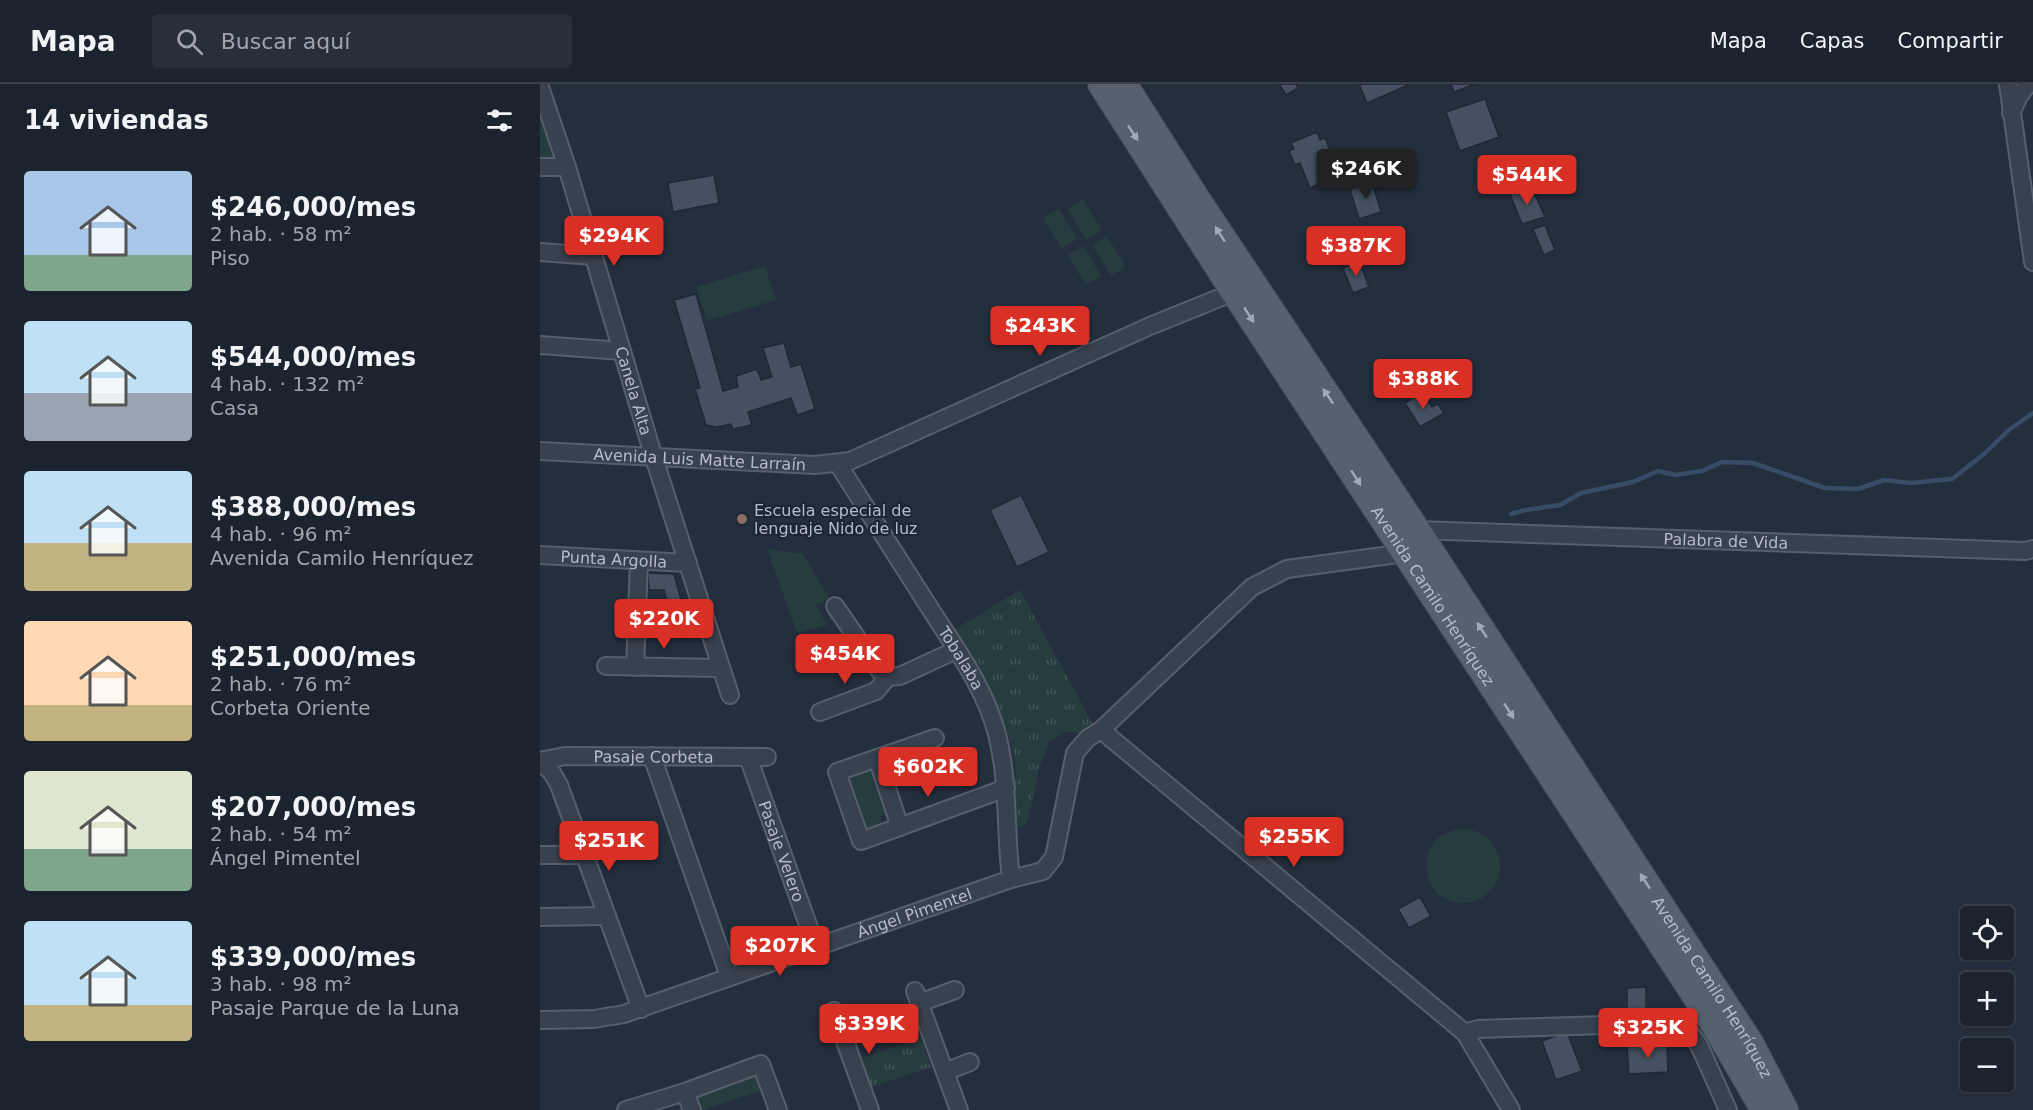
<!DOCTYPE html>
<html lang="es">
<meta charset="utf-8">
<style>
:root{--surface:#1b232e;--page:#282f3a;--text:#f1f3f6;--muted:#a0a4aa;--line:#39404a;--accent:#d93025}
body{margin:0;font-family:"DejaVu Sans",sans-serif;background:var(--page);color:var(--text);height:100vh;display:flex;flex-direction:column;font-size:22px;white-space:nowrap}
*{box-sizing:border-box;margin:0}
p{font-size:20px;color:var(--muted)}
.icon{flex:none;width:33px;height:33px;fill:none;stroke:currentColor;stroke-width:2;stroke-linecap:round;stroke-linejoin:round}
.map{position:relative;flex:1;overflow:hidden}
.side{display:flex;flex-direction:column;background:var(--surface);width:540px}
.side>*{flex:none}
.controls{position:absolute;left:1420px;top:822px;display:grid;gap:12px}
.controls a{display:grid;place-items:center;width:54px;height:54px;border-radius:6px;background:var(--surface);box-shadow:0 2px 4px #0004,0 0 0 2px var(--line);font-size:30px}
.price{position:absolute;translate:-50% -51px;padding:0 14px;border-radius:6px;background:var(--accent);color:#fff;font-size:20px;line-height:39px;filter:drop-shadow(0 2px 3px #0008)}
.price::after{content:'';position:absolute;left:50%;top:36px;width:18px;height:14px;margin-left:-9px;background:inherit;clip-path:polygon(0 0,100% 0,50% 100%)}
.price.active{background:#222;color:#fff}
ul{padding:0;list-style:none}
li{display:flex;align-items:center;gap:18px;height:150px;padding:0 24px}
li span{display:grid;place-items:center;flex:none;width:168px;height:120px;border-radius:6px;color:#555}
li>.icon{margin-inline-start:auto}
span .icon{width:72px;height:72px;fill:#fffc;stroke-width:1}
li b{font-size:26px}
h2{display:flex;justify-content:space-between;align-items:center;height:72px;padding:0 24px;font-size:26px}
header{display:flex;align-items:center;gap:36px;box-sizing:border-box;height:84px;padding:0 30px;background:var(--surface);border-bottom:2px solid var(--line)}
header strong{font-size:28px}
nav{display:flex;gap:33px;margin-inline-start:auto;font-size:21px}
.search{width:420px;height:54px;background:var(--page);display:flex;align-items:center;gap:15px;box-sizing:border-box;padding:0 21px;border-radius:6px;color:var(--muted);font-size:22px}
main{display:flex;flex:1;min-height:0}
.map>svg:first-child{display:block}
.grass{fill:#263c3f}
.park{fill:url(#park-tufts)}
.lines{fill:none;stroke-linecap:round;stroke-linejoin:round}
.stream{stroke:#394c67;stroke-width:4.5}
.building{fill:#455162;stroke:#1f2835;stroke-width:1.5}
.minor-casing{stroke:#565f6c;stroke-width:20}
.primary-casing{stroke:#414a57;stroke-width:28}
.minor{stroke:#38414e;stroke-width:16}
.primary{stroke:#56606e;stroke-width:26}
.oneway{fill:#a1aab7}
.education-dot{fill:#8d6e63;stroke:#1d2633;stroke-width:2}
.labels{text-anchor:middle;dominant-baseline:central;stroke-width:4.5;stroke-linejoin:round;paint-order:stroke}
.street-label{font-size:16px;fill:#b4bcc9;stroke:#1d2633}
.poi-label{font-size:16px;fill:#b4bcc9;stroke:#1d2633;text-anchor:start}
</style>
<header>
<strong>Mapa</strong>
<div class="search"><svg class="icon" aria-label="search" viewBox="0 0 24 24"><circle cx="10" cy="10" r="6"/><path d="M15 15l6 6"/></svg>Buscar aquí</div>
<nav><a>Mapa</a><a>Capas</a><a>Compartir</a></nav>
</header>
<main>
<section class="side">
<h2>14 viviendas<svg class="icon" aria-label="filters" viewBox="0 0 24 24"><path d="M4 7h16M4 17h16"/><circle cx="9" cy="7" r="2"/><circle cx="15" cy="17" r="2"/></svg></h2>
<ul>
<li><span style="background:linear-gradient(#a9c7e8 70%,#7fa58c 0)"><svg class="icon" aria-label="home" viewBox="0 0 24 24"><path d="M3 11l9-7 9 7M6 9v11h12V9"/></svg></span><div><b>$246,000/mes</b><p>2 hab. · 58 m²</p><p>Piso</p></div></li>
<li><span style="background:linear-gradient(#bfe0f5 60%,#9aa5b1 0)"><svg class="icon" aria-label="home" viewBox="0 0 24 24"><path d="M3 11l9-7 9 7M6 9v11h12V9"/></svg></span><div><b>$544,000/mes</b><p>4 hab. · 132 m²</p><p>Casa</p></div></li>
<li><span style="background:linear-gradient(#bfe0f5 60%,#c2b280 0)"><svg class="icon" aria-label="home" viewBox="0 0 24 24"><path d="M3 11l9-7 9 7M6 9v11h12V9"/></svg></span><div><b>$388,000/mes</b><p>4 hab. · 96 m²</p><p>Avenida Camilo Henríquez</p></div></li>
<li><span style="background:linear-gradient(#ffd9b3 70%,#c2b280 0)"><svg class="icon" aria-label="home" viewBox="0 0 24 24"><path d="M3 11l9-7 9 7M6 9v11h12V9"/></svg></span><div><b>$251,000/mes</b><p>2 hab. · 76 m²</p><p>Corbeta Oriente</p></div></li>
<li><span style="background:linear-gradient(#dfe7d0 65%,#7fa58c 0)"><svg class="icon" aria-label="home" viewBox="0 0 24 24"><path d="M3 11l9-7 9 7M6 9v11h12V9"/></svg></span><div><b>$207,000/mes</b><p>2 hab. · 54 m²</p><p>Ángel Pimentel</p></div></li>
<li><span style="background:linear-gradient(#bfe0f5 70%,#c2b280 0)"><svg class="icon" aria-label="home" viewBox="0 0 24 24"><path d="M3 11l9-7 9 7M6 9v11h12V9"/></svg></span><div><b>$339,000/mes</b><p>3 hab. · 98 m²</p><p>Pasaje Parque de la Luna</p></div></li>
</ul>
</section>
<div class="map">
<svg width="1493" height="1026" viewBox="0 0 1493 1026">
<defs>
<pattern id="park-tufts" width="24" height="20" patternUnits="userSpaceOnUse" patternTransform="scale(1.5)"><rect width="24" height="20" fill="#263c3f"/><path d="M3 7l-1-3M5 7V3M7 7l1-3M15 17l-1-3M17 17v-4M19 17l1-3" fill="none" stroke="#435659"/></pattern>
</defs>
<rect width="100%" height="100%" fill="#242f3e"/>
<path class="grass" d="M0 33 16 78H0Z
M543 115 562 146 546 155 527 125Z
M519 125 537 155 522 165 503 134Z
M567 152 586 182 571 192 552 161Z
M543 162 561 192 546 201 527 171Z
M225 182 236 216 167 237 156 203Z
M227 465 263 470 289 514 276 521 287 541 257 549Z
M336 684 351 728 340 732 342 740 323 746 305 694Z
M886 782a37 37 0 1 1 74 0a37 37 0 1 1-74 0Z
M222 988 227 1005 162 1026 157 1009Z"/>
<path class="park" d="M480 506 554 642 541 649 525 647 509 659 501 678 488 735 483 743 477 742C470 719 479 695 474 672 465 627 436 586 414 546Z
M381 954 391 983 326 1005 317 976Z"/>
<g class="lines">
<path class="stream" d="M971 430 986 426 1020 421 1041 409 1093 398 1118 387 1135 391 1162 387 1182 378 1213 379 1285 404 1318 405 1344 396 1371 399 1412 395 1444 370 1470 345 1493 329"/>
</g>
<path class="building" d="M739 0H756L758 4 746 11Z
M819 0H868V1L827 19Z
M911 0H935L914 8Z
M945 15 959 53 920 67 906 28Z
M777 48 780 56 785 54 791 69 787 71 795 93 770 104 760 79 755 81 749 67 754 65 751 59Z
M174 91 179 119 133 128 128 99Z
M832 98 841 128 819 135 810 105Z
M992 104 1005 133 982 140 970 110Z
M1005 141 1015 166 1004 171 993 145Z
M819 177 829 203 813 209 803 184Z
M156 210 183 307 198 303 196 292 217 285 221 296 232 293 223 264 244 259 251 283 261 280 275 325 257 331 251 314 208 328 212 341 193 345 191 340 176 343 166 341 155 305 160 304 134 216Z
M885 282 889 290 878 295 875 286Z
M882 308 892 323 898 320 904 329 880 343 865 319Z
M481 411 509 468 477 483 450 426Z
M108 489 134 490 151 552 138 556 124 506H109Z
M880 813 891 832 869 844 858 825Z
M1106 903V927L1087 928V904Z
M1027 948 1042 987 1016 996 1002 957Z
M1127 960 1128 988 1089 990 1087 962Z"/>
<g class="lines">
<g class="minor-casing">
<g id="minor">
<path d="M1468 0 1493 178"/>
<path id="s1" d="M0 3 27 83 114 374 190 611"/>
<path d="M1471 29 1479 12 1488 0"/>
<path d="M0 83H27"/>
<path d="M0 168 53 172"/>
<path d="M0 261 82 267"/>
<path id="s2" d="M0 367 275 381 310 377 610 242 694 208"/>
<path id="s3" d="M298 380C329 428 360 477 391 526 416 565 445 604 457 650 469 697 465 746 471 795"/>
<path id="s4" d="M877 446 1485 467 1493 465"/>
<path id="s5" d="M0 471 148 479"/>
<path d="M295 522 339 586 348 593 360 592 416 566"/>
<path d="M66 582 181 584"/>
<path d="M95 583 99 477"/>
<path d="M280 628 336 607 348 593"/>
<path d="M561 646 925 949 971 1026"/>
<path d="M395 654 297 688 321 757 466 704"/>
<path d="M112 672 189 892"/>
<path id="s6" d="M208 673 276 863"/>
<path d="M337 674 360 743"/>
<path id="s7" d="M0 677 25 672 227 673"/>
<path d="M0 679 11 687 19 701 101 925"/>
<path d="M0 771H44"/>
<path d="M0 833 67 832"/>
<path d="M375 907 419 1026"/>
<path d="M379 919 415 906"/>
<path d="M294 927 330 1026"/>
<path id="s8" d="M0 936 54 935 84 930 471 795 503 787 514 773 535 669 548 654 561 646 712 503 747 485 865 469"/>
<path d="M925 949 938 945 1133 939 1145 943 1159 961 1188 1026"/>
<path d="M405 988 430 978"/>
<path d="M145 1008 152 1026"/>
<path d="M86 1026 145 1008 221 980 238 1026"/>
</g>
</g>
<g class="primary-casing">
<g id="primary">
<path id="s9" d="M561 0 694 208 1175 942 1224 1026"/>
<path id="s10" d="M584 0 655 112 877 446 1211 960 1245 1026"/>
</g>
</g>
<use href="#minor" class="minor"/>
<use href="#primary" class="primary"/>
</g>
<defs><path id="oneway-solid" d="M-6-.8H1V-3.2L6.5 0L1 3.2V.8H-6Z" transform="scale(1.5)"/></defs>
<g class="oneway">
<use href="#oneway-solid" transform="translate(593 49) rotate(57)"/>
<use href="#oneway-solid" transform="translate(680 150) rotate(-123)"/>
<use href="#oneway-solid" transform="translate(709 231) rotate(57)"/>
<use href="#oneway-solid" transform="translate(788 312) rotate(-124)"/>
<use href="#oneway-solid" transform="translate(816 394) rotate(57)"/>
<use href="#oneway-solid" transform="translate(942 546) rotate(-123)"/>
<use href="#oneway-solid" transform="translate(969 627) rotate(57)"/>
<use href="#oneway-solid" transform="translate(1105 797) rotate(-123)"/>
</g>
<circle class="education-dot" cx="202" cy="435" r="6"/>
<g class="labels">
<g class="street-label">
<text stroke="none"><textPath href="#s1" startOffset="318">Canela Alta</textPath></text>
<text stroke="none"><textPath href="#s2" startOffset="160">Avenida Luis Matte Larraín</textPath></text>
<text stroke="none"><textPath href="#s4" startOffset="309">Palabra de Vida</textPath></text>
<text stroke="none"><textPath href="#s5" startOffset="74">Punta Argolla</textPath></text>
<text stroke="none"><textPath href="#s9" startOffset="610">Avenida Camilo Henríquez</textPath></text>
<text stroke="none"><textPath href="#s3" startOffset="230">Tobalaba</textPath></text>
<text stroke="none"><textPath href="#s7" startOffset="114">Pasaje Corbeta</textPath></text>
<text stroke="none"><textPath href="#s6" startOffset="100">Pasaje Velero</textPath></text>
<text stroke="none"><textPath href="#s8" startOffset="392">Ángel Pimentel</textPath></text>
<text stroke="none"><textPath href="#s10" startOffset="1078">Avenida Camilo Henríquez</textPath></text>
</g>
<g class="poi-label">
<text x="214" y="426">Escuela especial de<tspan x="214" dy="18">lenguaje Nido de luz</tspan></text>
</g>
</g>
</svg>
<div class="controls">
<a><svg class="icon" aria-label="locate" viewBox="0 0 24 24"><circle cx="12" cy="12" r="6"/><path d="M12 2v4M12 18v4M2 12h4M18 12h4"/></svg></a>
<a>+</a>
<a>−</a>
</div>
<b class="price active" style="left:826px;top:116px">$246K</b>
<b class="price" style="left:987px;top:122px">$544K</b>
<b class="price" style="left:74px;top:183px">$294K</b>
<b class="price" style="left:816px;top:193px">$387K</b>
<b class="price" style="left:500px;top:273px">$243K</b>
<b class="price" style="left:883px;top:326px">$388K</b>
<b class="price" style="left:124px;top:566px">$220K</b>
<b class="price" style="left:305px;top:601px">$454K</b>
<b class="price" style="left:388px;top:714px">$602K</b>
<b class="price" style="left:754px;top:784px">$255K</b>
<b class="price" style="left:69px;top:788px">$251K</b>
<b class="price" style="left:240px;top:893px">$207K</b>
<b class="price" style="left:329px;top:971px">$339K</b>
<b class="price" style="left:1108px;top:975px">$325K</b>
</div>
</main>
